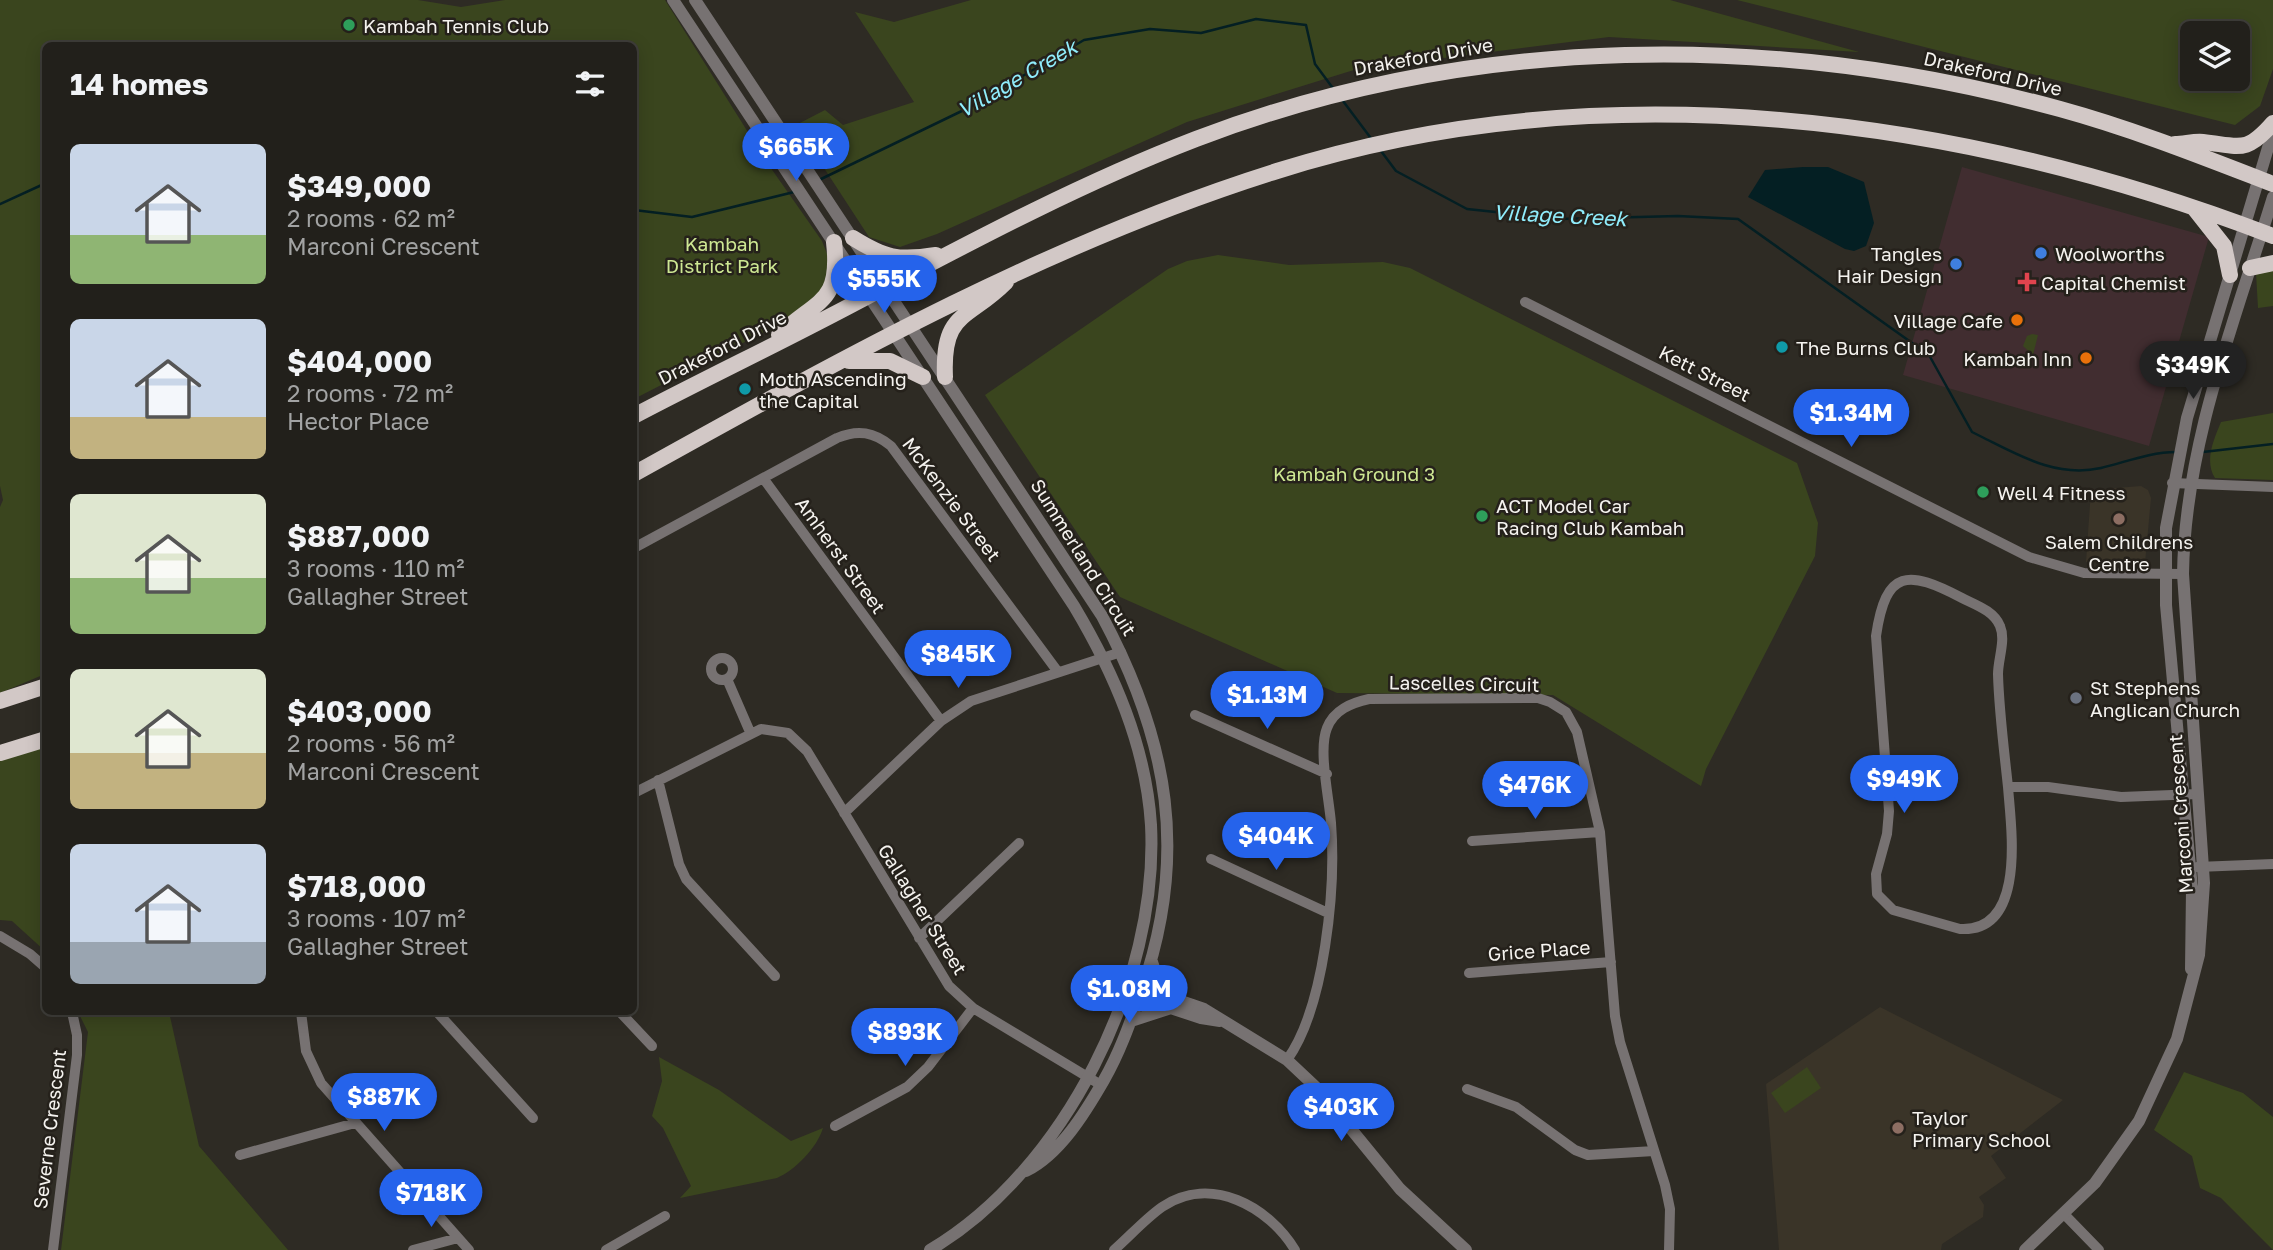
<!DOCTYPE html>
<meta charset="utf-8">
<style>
:root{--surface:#22201b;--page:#2e2d28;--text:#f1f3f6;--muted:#a2a3a3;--line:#3f3e3a;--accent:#2563eb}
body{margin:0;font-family:"Golos Text",sans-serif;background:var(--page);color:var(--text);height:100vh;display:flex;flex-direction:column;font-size:26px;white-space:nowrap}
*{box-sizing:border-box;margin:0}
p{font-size:23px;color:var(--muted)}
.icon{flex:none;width:38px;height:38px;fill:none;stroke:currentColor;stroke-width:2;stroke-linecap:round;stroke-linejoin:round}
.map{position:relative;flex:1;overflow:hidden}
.details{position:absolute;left:42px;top:42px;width:595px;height:973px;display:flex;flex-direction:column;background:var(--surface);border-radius:10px;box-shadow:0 4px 18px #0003,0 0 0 2px var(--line)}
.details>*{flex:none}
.controls{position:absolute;left:2180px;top:21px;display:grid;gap:14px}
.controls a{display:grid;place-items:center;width:70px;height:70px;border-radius:10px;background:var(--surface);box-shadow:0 4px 18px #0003,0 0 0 2px var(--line);font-size:35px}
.price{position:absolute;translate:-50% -60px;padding:0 16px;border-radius:24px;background:var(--accent);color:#fff;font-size:23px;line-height:46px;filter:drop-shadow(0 2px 4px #0008)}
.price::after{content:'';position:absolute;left:50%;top:42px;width:21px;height:16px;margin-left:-10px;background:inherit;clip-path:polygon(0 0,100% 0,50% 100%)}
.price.selected{background:#222;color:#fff}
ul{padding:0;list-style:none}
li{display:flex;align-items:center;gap:21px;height:175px;padding:0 28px}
li span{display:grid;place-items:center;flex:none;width:196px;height:140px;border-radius:10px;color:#555}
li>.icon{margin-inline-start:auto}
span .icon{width:84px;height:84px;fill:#fffc;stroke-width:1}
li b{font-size:30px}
h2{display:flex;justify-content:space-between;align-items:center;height:84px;padding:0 28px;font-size:30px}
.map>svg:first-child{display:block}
.commercial{fill:#412d30}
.built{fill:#3a3428}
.green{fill:#3a451e;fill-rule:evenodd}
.water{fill:#041f23}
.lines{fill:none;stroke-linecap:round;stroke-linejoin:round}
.stream{stroke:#041f23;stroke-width:2.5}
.minor{stroke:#777272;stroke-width:10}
.tertiary{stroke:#777272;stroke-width:12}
.trunk{stroke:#d2c8c6;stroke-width:16}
.leisure-dot{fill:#2e9e5b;stroke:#25211b;stroke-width:2.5}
.shop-dot{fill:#3f7fe0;stroke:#25211b;stroke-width:2.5}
.health-dot{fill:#e0444e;stroke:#25211b;stroke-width:2.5}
.food-dot{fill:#e8710a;stroke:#25211b;stroke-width:2.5}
.culture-dot{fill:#0f9aa8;stroke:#25211b;stroke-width:2.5}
.education-dot{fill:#8d6e63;stroke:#25211b;stroke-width:2.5}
.worship-dot{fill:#6b7280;stroke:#25211b;stroke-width:2.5}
.labels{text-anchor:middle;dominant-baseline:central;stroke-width:5;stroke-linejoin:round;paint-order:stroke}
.poi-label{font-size:19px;fill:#f5f3ef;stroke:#25211b;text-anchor:start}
.street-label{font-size:19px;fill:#f5f3ef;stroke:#25211b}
.park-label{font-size:19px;fill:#cee893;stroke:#25211b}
.water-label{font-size:21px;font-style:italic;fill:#90edfc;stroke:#25211b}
</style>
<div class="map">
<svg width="2273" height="1250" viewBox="0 0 2273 1250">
<rect width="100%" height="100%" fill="#2e2b24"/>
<path class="commercial" d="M1962 167 2209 237 2149 446 1903 375Z"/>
<path class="built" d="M2141 486 2148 490 2151 498 2145 563 2086 562 2091 490Z
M1880 1007 2063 1100 1991 1156 2006 1178 1979 1197 1984 1205 1983 1217 1942 1244 1941 1250H1779L1766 1084Z"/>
<path class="green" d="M0 0H418L461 7 505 0H665L768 164 822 241 829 259 827 285 789 319 634 399V46H46L45 674 0 693V507L3 500 0 486Z
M971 0H1670L1859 52 1609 37 1357 69 1187 122 937 234 900 247 869 237 796 125 825 110 843 125 914 102 855 12 894 22Z
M1737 0H2273V69L2260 106 2235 125ZM2193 33H2238V79H2193Z
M1218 255 1289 265 1383 262 1410 268 1797 463 1818 523 1815 556 1706 769 1701 786 1553 695 1337 693 1120 597 985 395 1168 269 1187 261Z
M2273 267V306L2258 308 2256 273Z
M2032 334 2038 335 2033 355 2023 346 2027 336Z
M2273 413V480L2215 478C2204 461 2214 439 2221 422Z
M45 745V951L12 921 0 920V759Z
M78 1012H169L199 1146 288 1250H61L88 1032Z
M659 1057 719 1090 791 1141 823 1128C817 1148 795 1170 777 1178L680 1198 691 1186 663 1128 652 1116 662 1081Z
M1807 1067 1821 1088 1785 1113 1771 1093Z
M2184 1072 2243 1093 2273 1117V1250L2221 1198 2200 1188 2192 1156 2154 1130Z"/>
<path class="water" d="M1803 167H1828L1864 182 1874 223 1866 246 1854 251 1845 249 1748 197 1765 170Z"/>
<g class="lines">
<path class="stream" d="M1343 101 1373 141
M1381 151 1396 171 1467 209 1560 219 1678 216 1738 219 1929 355 1972 432 1982 437C2020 456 2057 478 2101 468 2126 462 2150 452 2176 452
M819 180 968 108 1084 40 1150 29 1201 33 1256 19 1306 25 1315 64 1335 91
M0 204 46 183
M634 210 692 217 794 192
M2203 452 2273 444"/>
<path class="minor" d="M1525 302 2029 557 2084 573 2183 574
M763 478 941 721
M2172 483 2273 487
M634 548 837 438C858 429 874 432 891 446L1058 672
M711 669a11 11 0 1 1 22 0a11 11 0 1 1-22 0Z
M727 679 750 732
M1195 715 1327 774
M658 780 679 864 686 879 775 976
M2008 787C2004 749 1999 711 1998 674 1998 659 2006 640 2000 626 1994 611 1976 605 1962 598 1908 570 1886 568 1876 636L1889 811 1887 834 1876 874 1877 894 1893 910 1960 929C2027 933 2011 827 2008 787H2048L2121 797 2198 794
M634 793 761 729 788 733 807 751 949 986 973 1008 1101 1085
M844 813 941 721 971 701 1121 652
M1472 841 1600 832
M1211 859 1328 913
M2197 867 2273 864
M0 936 30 954 46 968
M919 938 1019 843
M1469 973 1611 962
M301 1012 306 1051 321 1083 469 1250
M437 1012 533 1118
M620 1012 652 1046
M1287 1060C1325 1007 1336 888 1331 823 1329 797 1318 750 1327 728 1334 710 1351 703 1369 699L1538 698 1550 702 1566 712 1577 732 1600 832 1615 1016 1620 1042 1665 1185 1670 1209 1669 1250
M1467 1089 1516 1107 1575 1150 1588 1155 1654 1151
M835 1126 907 1087 928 1067 973 1008
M240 1155 355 1123
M2065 1215 2099 1250
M53 1250 77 1055V1035L72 1012
M413 1250 458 1238
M606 1250 665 1216
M1114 1250C1130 1236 1145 1219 1162 1207 1211 1174 1269 1207 1295 1250"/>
<path class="tertiary" d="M673 0 1074 606C1114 673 1146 746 1151 825 1159 980 1065 1170 930 1250
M695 0 1102 616C1169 741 1189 856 1141 992 1130 1023 1120 1052 1104 1080 1085 1113 1060 1154 1026 1171
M1152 962 1157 977 1173 997
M2191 969 2192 889 2166 605V528L2187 418 2273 131
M1137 986 1204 1009 1287 1060 1320 1091 1400 1189 1466 1250
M1134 996 1201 1018 1220 1021
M1131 1021 1171 1008
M2025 1250 2095 1183 2139 1121 2177 1039 2199 955 2204 883 2183 574C2185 443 2235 321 2273 197"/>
<path class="trunk" d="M2175 144C2184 144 2194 141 2203 142 2240 146 2246 154 2273 123
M2194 208 2224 246 2230 275
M853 238C885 258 898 261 936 255
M2250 268 2273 263
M779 335C817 299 841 304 834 242
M849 361H890L923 377
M945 377C942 311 967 321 1006 282
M634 416C708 377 784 341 859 301 969 243 1079 184 1196 139 1474 33 1774 31 2060 109 2133 129 2203 157 2273 184
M634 474C841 359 1050 242 1277 171 1603 68 1959 116 2273 236
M0 701 46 686
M0 753 46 739"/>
</g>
<g class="leisure-dot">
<circle cx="349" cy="25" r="7"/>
<circle cx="1983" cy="492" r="7"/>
<circle cx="1482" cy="516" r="7"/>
</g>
<g class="shop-dot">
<circle cx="2041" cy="253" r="7"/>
<circle cx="1956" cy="264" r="7"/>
</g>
<path class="health-dot" d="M2023.5 271.5h7v7h7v7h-7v7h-7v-7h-7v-7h7z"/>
<g class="food-dot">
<circle cx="2017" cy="320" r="7"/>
<circle cx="2086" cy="358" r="7"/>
</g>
<g class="culture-dot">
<circle cx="1782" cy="347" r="7"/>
<circle cx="745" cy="389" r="7"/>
</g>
<g class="education-dot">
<circle cx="2119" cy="519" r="7"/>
<circle cx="1898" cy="1128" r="7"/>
</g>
<circle class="worship-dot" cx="2076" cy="698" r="7"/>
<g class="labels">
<g class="poi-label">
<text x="363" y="25">Kambah Tennis Club</text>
<text x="1942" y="253" text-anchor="end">Tangles<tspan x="1942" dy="22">Hair Design</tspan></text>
<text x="2055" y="253">Woolworths</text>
<text x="2041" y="282">Capital Chemist</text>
<text x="2003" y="320" text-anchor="end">Village Cafe</text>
<text x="1796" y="347">The Burns Club</text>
<text x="2072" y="358" text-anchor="end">Kambah Inn</text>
<text x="759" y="378">Moth Ascending<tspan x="759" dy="22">the Capital</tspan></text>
<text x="1997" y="492">Well 4 Fitness</text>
<text x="1496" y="505">ACT Model Car<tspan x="1496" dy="22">Racing Club Kambah</tspan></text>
<text x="2119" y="541" text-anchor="middle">Salem Childrens<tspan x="2119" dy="22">Centre</tspan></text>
<text x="2090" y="687">St Stephens<tspan x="2090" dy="22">Anglican Church</tspan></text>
<text x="1912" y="1117">Taylor<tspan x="1912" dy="22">Primary School</tspan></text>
</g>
<g class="street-label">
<text transform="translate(1423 56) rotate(-10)">Drakeford Drive</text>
<text transform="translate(1993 73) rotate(13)">Drakeford Drive</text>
<text transform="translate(722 347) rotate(-27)">Drakeford Drive</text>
<text transform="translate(1705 373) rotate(27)">Kett Street</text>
<text transform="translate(952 499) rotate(53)">McKenzie Street</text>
<text transform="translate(841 555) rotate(54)">Amherst Street</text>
<text transform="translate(1084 557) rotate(58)">Summerland Circuit</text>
<text transform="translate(1464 683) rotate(1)">Lascelles Circuit</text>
<text transform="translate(2180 814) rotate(-94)">Marconi Crescent</text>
<text transform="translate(923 909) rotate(58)">Gallagher Street</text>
<text transform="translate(1539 950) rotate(-4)">Grice Place</text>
<text transform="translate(49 1129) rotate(-83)">Severne Crescent</text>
</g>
<g class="park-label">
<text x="722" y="243">Kambah<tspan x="722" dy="22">District Park</tspan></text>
<text x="1354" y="473">Kambah Ground 3</text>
</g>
<g class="water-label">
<text transform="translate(1017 78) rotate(-30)">Village Creek</text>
<text transform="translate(1560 215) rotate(3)">Village Creek</text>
</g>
</g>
</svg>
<div class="controls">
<a><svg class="icon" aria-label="layers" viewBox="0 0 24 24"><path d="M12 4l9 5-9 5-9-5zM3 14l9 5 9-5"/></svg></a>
</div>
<b class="price" style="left:796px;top:183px">$665K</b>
<b class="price" style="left:884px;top:315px">$555K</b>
<b class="price selected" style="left:2193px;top:401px">$349K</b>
<b class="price" style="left:1851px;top:449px">$1.34M</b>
<b class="price" style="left:958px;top:690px">$845K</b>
<b class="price" style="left:1267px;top:731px">$1.13M</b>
<b class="price" style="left:1904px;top:815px">$949K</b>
<b class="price" style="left:1535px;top:821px">$476K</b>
<b class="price" style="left:1276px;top:872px">$404K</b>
<b class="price" style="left:1129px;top:1025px">$1.08M</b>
<b class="price" style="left:905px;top:1068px">$893K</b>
<b class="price" style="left:384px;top:1133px">$887K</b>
<b class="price" style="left:1341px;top:1143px">$403K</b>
<b class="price" style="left:431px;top:1229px">$718K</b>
<section class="details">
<h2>14 homes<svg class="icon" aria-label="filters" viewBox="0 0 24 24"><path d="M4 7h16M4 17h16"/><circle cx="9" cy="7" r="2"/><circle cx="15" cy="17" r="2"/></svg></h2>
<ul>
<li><span style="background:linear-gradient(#c9d6e8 65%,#8fb573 0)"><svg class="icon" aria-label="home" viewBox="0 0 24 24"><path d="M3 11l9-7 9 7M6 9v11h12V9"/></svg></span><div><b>$349,000</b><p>2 rooms · 62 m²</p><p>Marconi Crescent</p></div></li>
<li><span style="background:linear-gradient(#c9d6e8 70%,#c2b280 0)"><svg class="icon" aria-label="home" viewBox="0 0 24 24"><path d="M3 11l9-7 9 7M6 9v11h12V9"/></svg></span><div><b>$404,000</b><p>2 rooms · 72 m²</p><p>Hector Place</p></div></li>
<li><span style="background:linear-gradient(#dfe7d0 60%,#8fb573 0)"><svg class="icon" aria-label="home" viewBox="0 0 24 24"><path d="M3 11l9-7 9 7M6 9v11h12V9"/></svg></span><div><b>$887,000</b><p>3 rooms · 110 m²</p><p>Gallagher Street</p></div></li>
<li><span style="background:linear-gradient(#dfe7d0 60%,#c2b280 0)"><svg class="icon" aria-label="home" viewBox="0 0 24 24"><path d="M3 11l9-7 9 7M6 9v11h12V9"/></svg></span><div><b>$403,000</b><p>2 rooms · 56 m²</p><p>Marconi Crescent</p></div></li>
<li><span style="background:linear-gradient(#c9d6e8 70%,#9aa5b1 0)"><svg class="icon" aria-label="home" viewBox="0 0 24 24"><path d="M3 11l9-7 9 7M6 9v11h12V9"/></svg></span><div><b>$718,000</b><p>3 rooms · 107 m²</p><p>Gallagher Street</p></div></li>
</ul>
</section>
</div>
